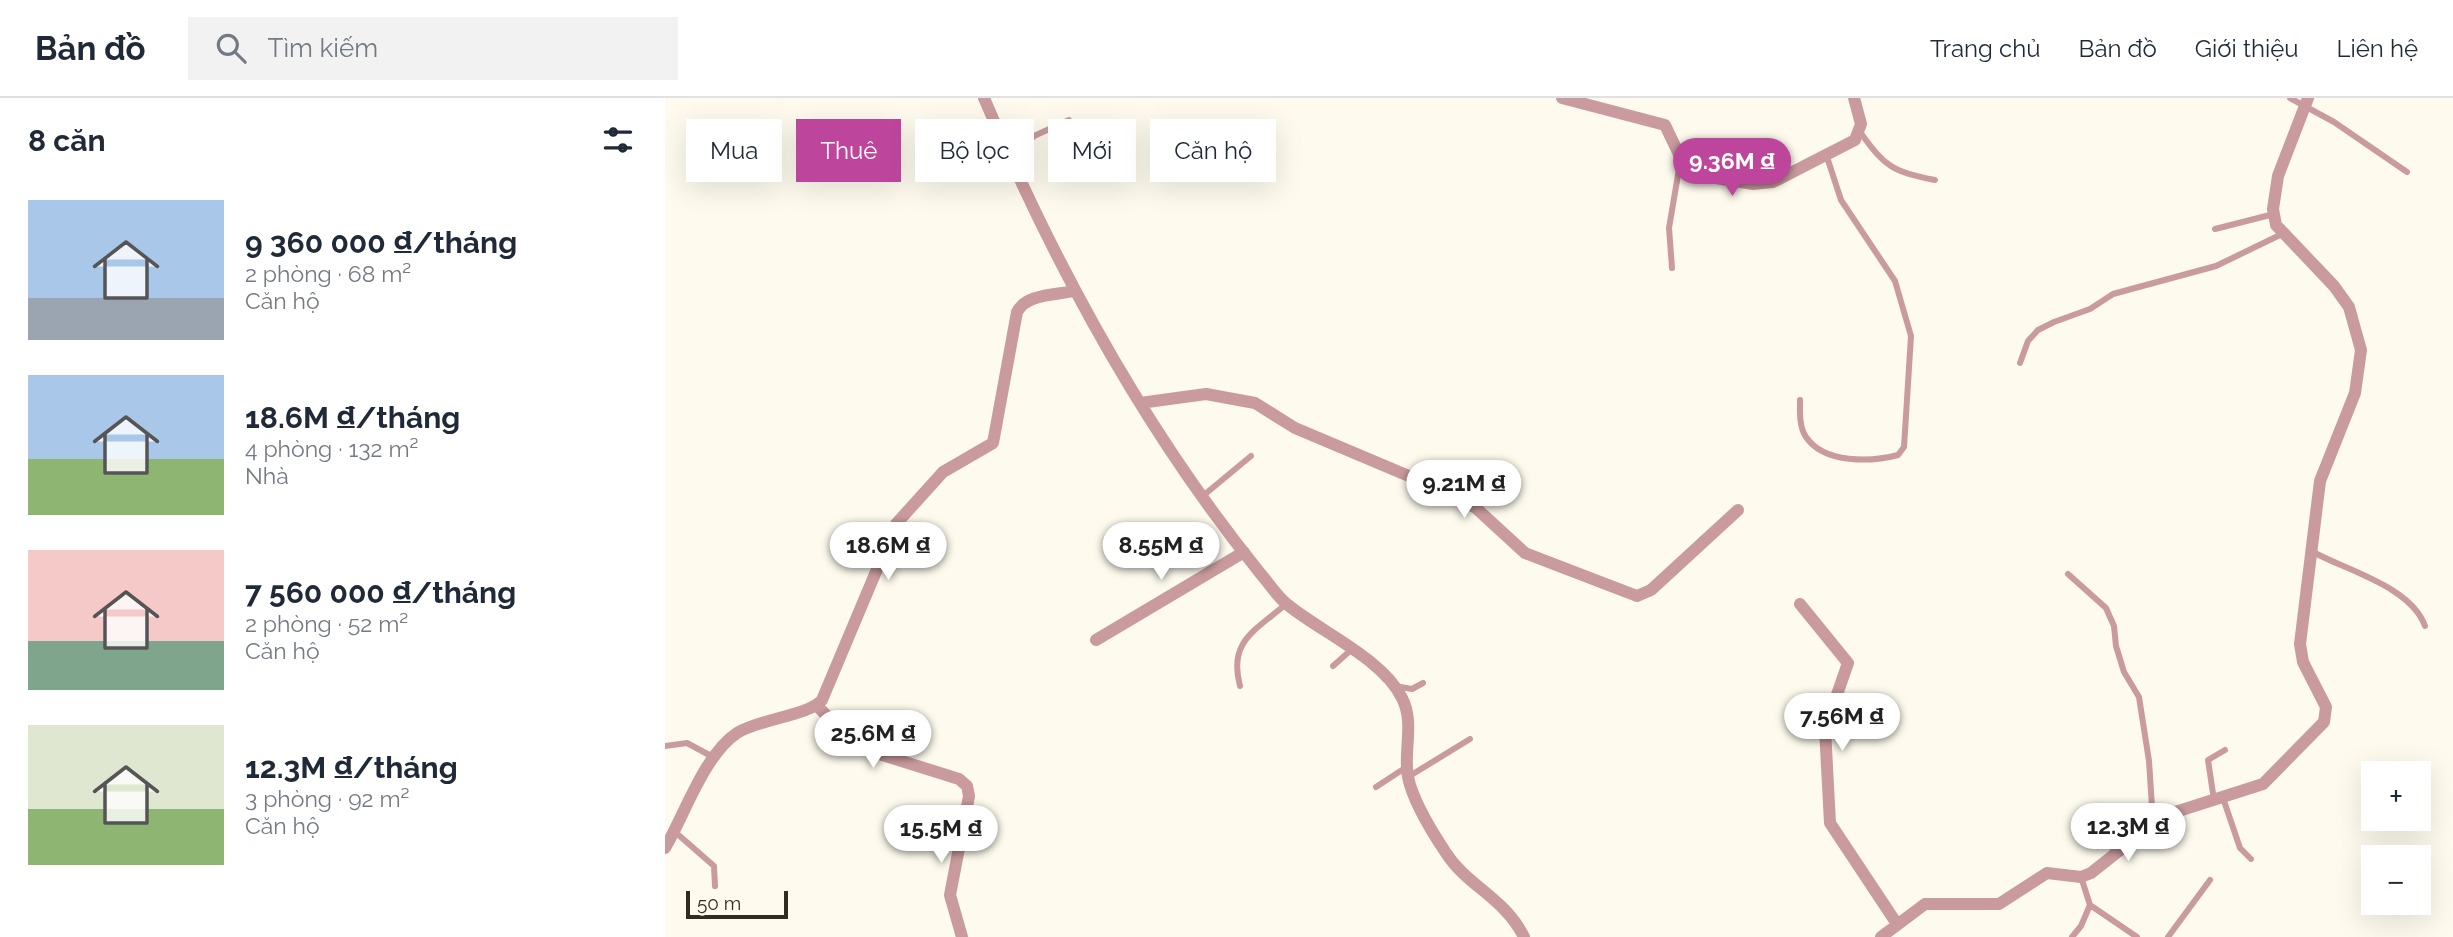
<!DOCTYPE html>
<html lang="vi">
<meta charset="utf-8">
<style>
:root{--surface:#fff;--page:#f2f2f3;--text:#1f2937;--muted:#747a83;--line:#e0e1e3;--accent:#bd469c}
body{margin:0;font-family:Raleway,sans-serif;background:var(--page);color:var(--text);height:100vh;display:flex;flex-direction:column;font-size:26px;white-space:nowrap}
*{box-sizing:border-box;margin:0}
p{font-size:23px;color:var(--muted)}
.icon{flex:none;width:38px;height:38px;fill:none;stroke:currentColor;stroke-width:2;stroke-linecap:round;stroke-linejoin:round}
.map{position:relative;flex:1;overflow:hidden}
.side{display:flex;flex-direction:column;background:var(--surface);width:665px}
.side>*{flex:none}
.hud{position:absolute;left:21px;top:21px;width:665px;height:63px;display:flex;gap:14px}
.controls{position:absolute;left:1696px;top:663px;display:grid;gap:14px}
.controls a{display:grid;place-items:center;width:70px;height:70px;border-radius:0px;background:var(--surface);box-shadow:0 7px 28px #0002;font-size:35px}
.scale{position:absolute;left:21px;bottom:18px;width:102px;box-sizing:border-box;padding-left:7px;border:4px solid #2f2c20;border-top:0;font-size:19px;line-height:24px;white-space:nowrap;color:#2f2c20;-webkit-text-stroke:5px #fefbee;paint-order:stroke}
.price{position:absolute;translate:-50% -60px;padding:0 16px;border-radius:24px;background:#fff;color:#222;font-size:23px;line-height:46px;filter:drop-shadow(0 2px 4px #0008)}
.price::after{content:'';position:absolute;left:50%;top:42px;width:21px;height:16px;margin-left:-10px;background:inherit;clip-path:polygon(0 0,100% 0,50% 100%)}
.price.on{background:var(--accent);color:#fff}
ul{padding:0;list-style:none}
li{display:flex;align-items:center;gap:21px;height:175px;padding:0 28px}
li span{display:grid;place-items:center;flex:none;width:196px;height:140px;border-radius:0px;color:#555}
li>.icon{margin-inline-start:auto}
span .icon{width:84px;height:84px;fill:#fffc;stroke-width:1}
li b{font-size:30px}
h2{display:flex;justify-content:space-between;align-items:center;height:84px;padding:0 28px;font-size:30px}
.chip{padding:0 24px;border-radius:0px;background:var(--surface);box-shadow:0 7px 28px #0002;font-size:24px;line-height:63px}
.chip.on{background:var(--accent);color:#fff}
header{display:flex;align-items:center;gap:42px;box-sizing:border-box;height:98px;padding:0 35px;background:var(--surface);border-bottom:2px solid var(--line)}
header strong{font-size:33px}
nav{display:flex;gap:38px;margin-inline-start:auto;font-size:24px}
.search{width:490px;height:63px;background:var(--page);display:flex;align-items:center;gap:18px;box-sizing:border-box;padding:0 24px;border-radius:0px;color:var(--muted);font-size:26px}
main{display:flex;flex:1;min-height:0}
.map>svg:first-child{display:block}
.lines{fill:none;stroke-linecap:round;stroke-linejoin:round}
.lane{stroke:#ca9b9e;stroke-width:6}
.street{stroke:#ca9b9e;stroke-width:12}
</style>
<header>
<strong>Bản đồ</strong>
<div class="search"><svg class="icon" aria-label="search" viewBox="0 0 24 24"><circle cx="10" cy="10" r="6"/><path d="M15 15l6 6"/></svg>Tìm kiếm</div>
<nav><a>Trang chủ</a><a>Bản đồ</a><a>Giới thiệu</a><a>Liên hệ</a></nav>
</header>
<main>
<section class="side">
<h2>8 căn<svg class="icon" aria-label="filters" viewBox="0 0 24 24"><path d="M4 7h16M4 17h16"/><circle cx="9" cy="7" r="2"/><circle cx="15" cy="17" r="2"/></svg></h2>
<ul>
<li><span style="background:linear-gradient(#a9c7e8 70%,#9aa5b1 0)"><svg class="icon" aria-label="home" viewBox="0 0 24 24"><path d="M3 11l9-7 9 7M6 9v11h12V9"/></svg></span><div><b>9 360 000 ₫/tháng</b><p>2 phòng · 68 m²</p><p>Căn hộ</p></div></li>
<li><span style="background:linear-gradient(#a9c7e8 60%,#8fb573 0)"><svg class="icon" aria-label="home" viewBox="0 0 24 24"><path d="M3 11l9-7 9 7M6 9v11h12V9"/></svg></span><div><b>18.6M ₫/tháng</b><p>4 phòng · 132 m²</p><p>Nhà</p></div></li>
<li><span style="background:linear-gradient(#f6c9c9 65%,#7fa58c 0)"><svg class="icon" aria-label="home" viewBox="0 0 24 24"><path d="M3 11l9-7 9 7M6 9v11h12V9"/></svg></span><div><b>7 560 000 ₫/tháng</b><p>2 phòng · 52 m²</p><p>Căn hộ</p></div></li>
<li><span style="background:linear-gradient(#dfe7d0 60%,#8fb573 0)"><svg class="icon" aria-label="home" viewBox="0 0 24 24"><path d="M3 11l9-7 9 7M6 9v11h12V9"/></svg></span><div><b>12.3M ₫/tháng</b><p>3 phòng · 92 m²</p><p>Căn hộ</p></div></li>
</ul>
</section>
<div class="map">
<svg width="1788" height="839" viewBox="0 0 1788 839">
<rect width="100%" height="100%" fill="#fefbee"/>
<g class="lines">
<path class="lane" d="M1625 0 1669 24 1742 74
M1195 34C1221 70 1227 73 1270 82
M311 46 336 40
M347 62 369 38 404 22
M1033 77 1041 46
M1550 131 1609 116
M1007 170 1004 130 1015 65
M1355 265 1363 243 1373 232 1389 224 1425 211 1448 196 1551 168 1617 136
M1135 302C1135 314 1134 329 1141 339 1159 366 1207 364 1233 357L1239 349 1246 238 1230 183 1176 102 1161 56
M539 397 586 358
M1648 454C1683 473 1746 489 1760 528
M1403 476 1441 510 1449 528 1451 548 1459 574 1474 599 1484 663 1488 724
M668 568 686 552
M575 588C563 543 590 533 621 506
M730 588 747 591 758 585
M0 648 22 645 48 659
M743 679 805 641
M711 689 740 670
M1558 700 1575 750 1586 761
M1549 702 1543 662 1560 652
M1439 725 1449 755
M9 733 49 768 50 788
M1416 779 1425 807 1472 839
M1407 839 1416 828 1425 807
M1503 839 1545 782"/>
<path class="street" d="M319 0C390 168 480 333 595 475 604 485 612 499 623 507 656 534 718 561 737 600 750 625 738 653 743 679 748 704 767 734 781 755 802 788 840 800 859 839
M897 0 1000 27 1021 71 1033 77 1088 86 1108 84 1190 42 1196 26 1189 0
M475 305 541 296 590 305 630 330 777 392 811 410 860 455 972 498 986 492 1073 412
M1135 506 1183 565 1160 631 1165 725 1232 826
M431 542 579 454
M152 608 195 650 294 681 302 688 304 698 285 797 297 839
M0 750C20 716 39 657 72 635 94 621 145 617 157 602L231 426 278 374 328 345 352 214C361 196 390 197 409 193
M1216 839 1260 806H1334L1382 775 1416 779 1426 775 1498 718 1598 686 1659 624 1661 609 1638 564 1635 546 1655 383 1690 295 1696 252 1684 209 1669 188 1611 127 1608 111 1613 78 1643 0"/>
</g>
</svg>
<div class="controls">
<a>+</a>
<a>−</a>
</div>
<div class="scale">50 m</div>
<b class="price on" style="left:1067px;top:100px">9.36M ₫</b>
<b class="price" style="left:799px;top:422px">9.21M ₫</b>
<b class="price" style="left:223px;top:484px">18.6M ₫</b>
<b class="price" style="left:496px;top:484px">8.55M ₫</b>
<b class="price" style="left:1177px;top:655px">7.56M ₫</b>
<b class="price" style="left:208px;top:672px">25.6M ₫</b>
<b class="price" style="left:1463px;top:765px">12.3M ₫</b>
<b class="price" style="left:276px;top:767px">15.5M ₫</b>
<div class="hud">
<a class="chip">Mua</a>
<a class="chip on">Thuê</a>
<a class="chip">Bộ lọc</a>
<a class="chip">Mới</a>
<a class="chip">Căn hộ</a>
</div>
</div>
</main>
